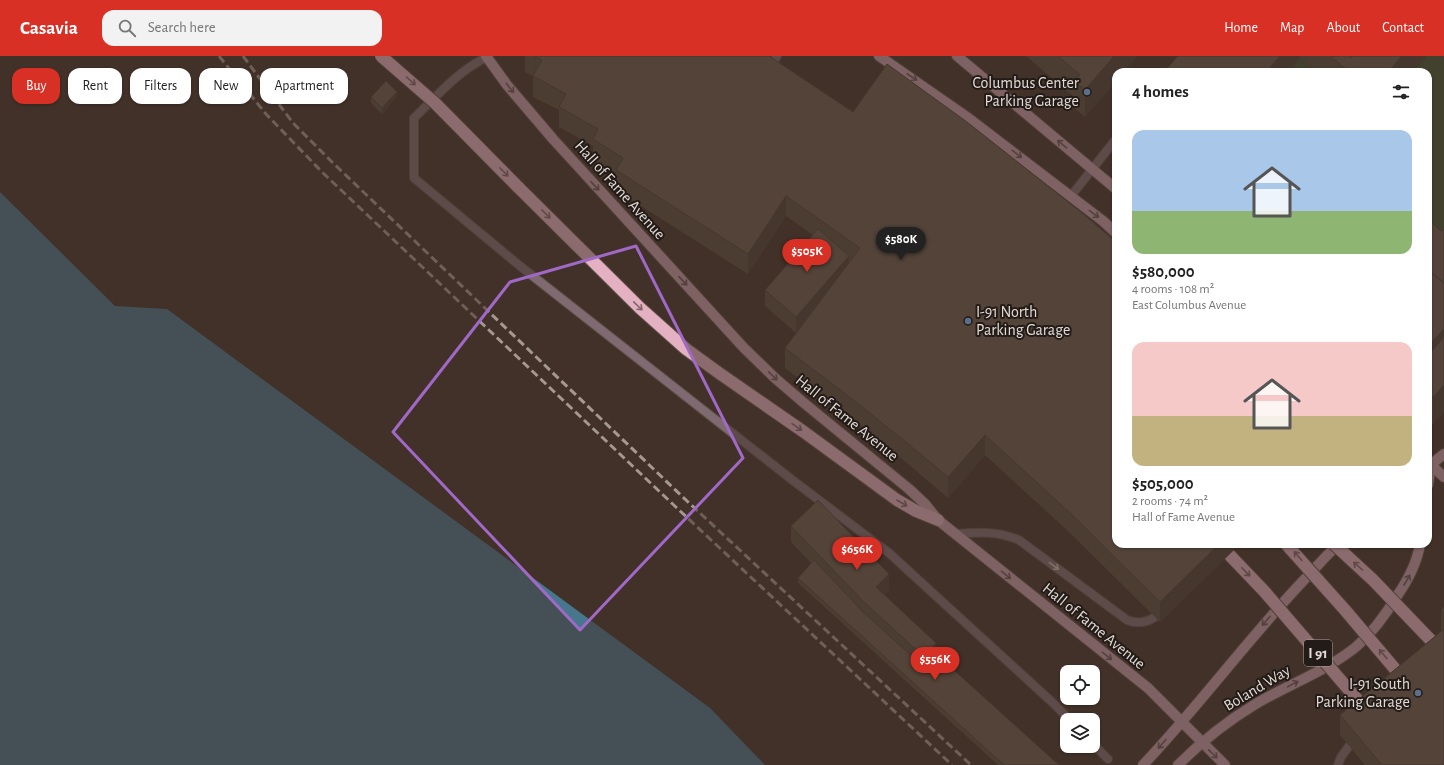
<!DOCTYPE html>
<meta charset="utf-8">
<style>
:root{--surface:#fff;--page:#f2f2f2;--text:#222;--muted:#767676;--accent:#d93025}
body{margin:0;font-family:"Alegreya Sans",sans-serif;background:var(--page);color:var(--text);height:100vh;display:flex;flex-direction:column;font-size:15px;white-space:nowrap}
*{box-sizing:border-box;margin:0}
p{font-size:13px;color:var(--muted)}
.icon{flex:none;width:22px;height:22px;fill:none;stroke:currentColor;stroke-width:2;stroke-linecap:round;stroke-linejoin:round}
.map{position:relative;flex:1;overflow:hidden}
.drawer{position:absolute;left:1112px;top:12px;width:320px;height:480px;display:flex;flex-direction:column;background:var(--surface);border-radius:12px;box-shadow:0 1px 3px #0004}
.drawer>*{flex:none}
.hud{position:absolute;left:12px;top:12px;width:380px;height:36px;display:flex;gap:8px}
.controls{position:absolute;left:1060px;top:609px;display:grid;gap:8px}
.controls a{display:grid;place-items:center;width:40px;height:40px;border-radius:8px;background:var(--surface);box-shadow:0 1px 3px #0004;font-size:20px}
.price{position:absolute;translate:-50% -34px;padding:0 9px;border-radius:14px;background:var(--accent);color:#fff;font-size:13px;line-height:26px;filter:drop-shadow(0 1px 2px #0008)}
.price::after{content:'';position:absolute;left:50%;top:24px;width:12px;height:9px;margin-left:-6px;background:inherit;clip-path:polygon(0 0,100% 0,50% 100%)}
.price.active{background:#222;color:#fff}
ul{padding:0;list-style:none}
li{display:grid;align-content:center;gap:8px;height:212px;padding:0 20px}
li span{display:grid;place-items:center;height:124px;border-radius:12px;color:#555}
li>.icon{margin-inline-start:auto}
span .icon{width:72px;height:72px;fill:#fffc;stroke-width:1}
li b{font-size:17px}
h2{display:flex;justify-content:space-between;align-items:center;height:48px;padding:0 20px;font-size:17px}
.chip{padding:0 14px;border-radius:12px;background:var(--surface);box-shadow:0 1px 3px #0004;font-size:14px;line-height:36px}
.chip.active{background:var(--accent);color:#fff}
header{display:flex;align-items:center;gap:24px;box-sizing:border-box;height:56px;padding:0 20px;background:var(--accent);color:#fff}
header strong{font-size:19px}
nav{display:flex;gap:22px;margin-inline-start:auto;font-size:14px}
.search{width:280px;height:36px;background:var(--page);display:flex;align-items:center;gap:10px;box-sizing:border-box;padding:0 14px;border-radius:12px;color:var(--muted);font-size:15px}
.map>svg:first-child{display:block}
.green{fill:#415434}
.water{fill:#48768d}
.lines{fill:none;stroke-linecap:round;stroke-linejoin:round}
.service-casing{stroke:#5f5047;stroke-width:10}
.tertiary-casing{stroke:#5f5047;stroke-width:10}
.primary-casing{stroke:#5f5047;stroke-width:12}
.motorway-casing{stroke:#5f5047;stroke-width:14}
.service{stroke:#7f6a71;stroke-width:8}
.tertiary{stroke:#7f6a71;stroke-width:8}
.primary{stroke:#c79dab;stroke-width:10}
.motorway{stroke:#e4b1c2;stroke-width:12}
.rail{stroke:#a49891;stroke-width:3;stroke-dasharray:8 4;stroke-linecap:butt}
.motorway-bridge-casing{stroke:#5f5047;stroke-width:14;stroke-linecap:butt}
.motorway-bridge{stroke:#e4b1c2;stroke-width:12}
.wall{fill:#594d41}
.shaded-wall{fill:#493f35}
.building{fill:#685a4c;stroke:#493f35}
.oneway{stroke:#6c565a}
.oneway2{stroke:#83666c}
.oneway3{stroke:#c6b9b7}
.marked{fill:none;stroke:#a069c7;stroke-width:3;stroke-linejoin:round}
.service-dot{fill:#5c6f8a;stroke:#221b17;stroke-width:1.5}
.labels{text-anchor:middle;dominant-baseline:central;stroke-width:4;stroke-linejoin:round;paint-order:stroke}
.shield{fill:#221b17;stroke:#aaa19c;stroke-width:1}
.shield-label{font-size:15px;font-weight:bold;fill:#e5dbd5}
.poi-label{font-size:16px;fill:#e5dbd5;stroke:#221b17;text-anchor:end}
.street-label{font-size:16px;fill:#e5dbd5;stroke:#221b17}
</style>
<header>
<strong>Casavia</strong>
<div class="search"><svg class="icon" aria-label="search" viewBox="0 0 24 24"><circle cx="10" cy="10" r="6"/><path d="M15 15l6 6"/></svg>Search here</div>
<nav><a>Home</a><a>Map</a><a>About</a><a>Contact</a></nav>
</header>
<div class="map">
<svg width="1444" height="709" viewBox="0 0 1444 709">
<rect width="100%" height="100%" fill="#413128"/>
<path class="green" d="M1427 0H1440L1444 3V200L1428 190V16H1412Z
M1300 2 1317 16H1289Z"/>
<path class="water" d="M0 136 115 250 167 253 710 652 765 709H0Z"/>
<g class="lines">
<g class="service-casing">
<path id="service" d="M487 1C458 15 437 40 414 62V122L520 210 791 423 889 497 1052 646 1070 664
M770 13 777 0
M955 478C978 476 998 475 1019 484L1127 564C1137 568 1146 567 1155 561
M1093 688 1108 703
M1338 709 1341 701 1349 690"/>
</g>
<g class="tertiary-casing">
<path id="tertiary" d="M1071 140 1116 83"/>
</g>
<g class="primary-casing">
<path id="primary" d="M486 0 507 29 553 83 744 292 776 323 804 347 909 433 925 448 938 464 1148 632 1225 709
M879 0 967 61 1103 165 1116 177
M957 0 1116 133
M1428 406 1444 421
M1428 411 1444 398
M1428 429 1431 409
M1143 709C1199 650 1247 584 1303 525 1315 513 1326 499 1339 488
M1178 709C1201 686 1226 666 1254 649 1287 629 1327 615 1357 590 1373 576 1386 558 1397 540 1408 524 1417 508 1420 488"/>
</g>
<g class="motorway-casing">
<path id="motorway" d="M518 131 640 252 686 293 719 317 804 376 897 444 916 455 938 464"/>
</g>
<use href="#service" class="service"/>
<use href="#tertiary" class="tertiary"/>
<use href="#primary" class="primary"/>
<use href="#motorway" class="motorway"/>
<path class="rail" d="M219 0 266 58 322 116 679 454 952 709
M243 0 293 67 332 106 687 445 971 709"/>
<g class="motorway-bridge-casing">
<path id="motorway-bridge" d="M381 0 435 47 518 131
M1219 488 1264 535 1368 656
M1286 488 1345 554 1406 626
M1334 488 1373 524 1444 598"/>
</g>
<use href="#motorway-bridge" class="motorway-bridge"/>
</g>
<path class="wall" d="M525 0H769L1116 488H1240L1160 566 1069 476 985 399 948 442 907 407 856 366 785 312V292L803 268 796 277 765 250V234L813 179 786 160 748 218 616 134V117L593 103V90L559 71V54L533 41V20L525 16Z
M1026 0H1137L1085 61 1074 52V41Z
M1178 0H1427L1412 16H1317L1300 2 1289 16H1164Z
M1440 0H1444V3Z
M371 41H397L382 58 371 47Z
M1428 163 1441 175 1444 173V356L1433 368 1428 364Z
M791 470 889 534 884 539 936 598 1059 709H998L798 527V522L811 507 791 486Z
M1444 551V709H1365L1340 679V659L1442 575H1441V554Z"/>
<path class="shaded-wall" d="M1114 0H1137L1123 16H1116V25L1085 61V34Z
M1280 0H1300V2L1289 16H1271V10Z
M1402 0H1427L1412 16H1388Z
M397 36V41L382 58V52Z
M786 140V160L748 218V198Z
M849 200V216L796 277V261Z
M1444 272V308L1431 323V287Z
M1444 329V356L1433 368V341Z
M985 379V399L948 442V421Z
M1219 488H1240L1160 566V546Z
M889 518V534L876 547V531Z
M936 587V603L924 617V601Z"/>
<path class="building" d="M534 0H769L853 56 887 8 967 66 1081 156 1116 186V488H1219L1160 546 1069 456 985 379 948 421 907 387 856 346 785 292 860 192 786 140 748 198 616 114 623 102 593 83 598 73 559 51 566 38 533 20 542 4Z
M1058 0H1114L1085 34 1074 25 1080 19Z
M1178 0H1280L1271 10V16H1164Z
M1330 0H1349L1351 2 1353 0H1402L1388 16H1350Z
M386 25 397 36 382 52 371 41Z
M1428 163 1441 175 1444 173V227L1428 214Z
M818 173 849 200 796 261 765 234Z
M1428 214 1444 227V273L1431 287 1428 284Z
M1444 281V329L1433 341 1428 337V293L1431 296Z
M818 444 889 518 876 531 936 587 924 601 863 545 791 470Z
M814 504 863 556 924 611 936 598 1059 709H1004L798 522Z
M1444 551V558L1441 554Z
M1444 573V709H1382L1340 659Z"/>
<defs><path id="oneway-shaft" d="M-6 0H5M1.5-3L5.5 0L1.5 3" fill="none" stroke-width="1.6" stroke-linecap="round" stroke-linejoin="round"/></defs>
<g class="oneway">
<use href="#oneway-shaft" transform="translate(912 21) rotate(33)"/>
<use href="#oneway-shaft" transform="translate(510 32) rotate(51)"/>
<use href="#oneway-shaft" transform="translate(1062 88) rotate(-140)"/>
<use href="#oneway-shaft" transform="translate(1017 98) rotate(38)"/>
<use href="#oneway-shaft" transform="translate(595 130) rotate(47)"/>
<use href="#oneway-shaft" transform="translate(1094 158) rotate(37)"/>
<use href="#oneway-shaft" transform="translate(683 225) rotate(47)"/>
<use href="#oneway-shaft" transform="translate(773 320) rotate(44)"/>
<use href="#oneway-shaft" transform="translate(1006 519) rotate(39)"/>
<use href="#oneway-shaft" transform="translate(1407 524) rotate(-60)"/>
<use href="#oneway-shaft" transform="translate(1266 565) rotate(131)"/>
<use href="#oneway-shaft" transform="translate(1107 600) rotate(39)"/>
<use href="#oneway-shaft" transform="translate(1293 628) rotate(-28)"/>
<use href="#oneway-shaft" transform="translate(1162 688) rotate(131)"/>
<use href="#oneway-shaft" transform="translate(1213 698) rotate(44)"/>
</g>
<g class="oneway2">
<use href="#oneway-shaft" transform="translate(411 25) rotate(42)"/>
<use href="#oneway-shaft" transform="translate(504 116) rotate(45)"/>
<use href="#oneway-shaft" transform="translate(546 158) rotate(45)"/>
<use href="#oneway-shaft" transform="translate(638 250) rotate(44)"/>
<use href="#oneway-shaft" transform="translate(797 371) rotate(35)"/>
<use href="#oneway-shaft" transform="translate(902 447) rotate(30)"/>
<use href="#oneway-shaft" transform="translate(1298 500) rotate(-131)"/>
<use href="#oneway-shaft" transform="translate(1358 510) rotate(-138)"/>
<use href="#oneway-shaft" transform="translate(1246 516) rotate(46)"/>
<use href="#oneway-shaft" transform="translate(1383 598) rotate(-130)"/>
</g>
<use class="oneway3" href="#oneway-shaft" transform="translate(1054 510) rotate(37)"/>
<path d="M0 0H1444V709H0ZM636 190 743 402 580 574 393 376 510 226Z" fill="#413128" fill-opacity=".55" fill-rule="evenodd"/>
<path class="marked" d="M636 190 743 402 580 574 393 376 510 226Z"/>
<g class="service-dot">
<circle cx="1087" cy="36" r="4"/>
<circle cx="968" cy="265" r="4"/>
<circle cx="1418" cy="637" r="4"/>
</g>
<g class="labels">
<rect class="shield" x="1304" y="584" width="28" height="26" rx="3"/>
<g class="shield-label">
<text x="1318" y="597">I 91</text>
</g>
<g class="poi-label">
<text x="1079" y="27">Columbus Center<tspan x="1079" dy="18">Parking Garage</tspan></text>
<text x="976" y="256" text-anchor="start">I-91 North<tspan x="976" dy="18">Parking Garage</tspan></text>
<text x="1410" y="628">I-91 South<tspan x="1410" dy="18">Parking Garage</tspan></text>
</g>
<g class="street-label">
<text transform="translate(620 134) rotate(48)">Hall of Fame Avenue</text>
<text transform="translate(847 362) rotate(39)">Hall of Fame Avenue</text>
<text transform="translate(1094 570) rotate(39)">Hall of Fame Avenue</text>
<text transform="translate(1257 632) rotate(-31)">Boland Way</text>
</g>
</g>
</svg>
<div class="controls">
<a><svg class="icon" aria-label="locate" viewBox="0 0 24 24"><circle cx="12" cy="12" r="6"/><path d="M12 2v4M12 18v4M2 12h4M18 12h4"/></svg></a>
<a><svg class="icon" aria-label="layers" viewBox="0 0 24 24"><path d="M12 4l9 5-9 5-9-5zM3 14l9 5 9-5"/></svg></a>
</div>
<b class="price active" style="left:901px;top:205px">$580K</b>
<b class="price" style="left:807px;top:217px">$505K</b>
<b class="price" style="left:857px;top:515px">$656K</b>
<b class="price" style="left:935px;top:625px">$556K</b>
<div class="hud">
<a class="chip active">Buy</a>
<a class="chip">Rent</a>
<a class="chip">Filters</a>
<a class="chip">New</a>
<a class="chip">Apartment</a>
</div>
<section class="drawer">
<h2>4 homes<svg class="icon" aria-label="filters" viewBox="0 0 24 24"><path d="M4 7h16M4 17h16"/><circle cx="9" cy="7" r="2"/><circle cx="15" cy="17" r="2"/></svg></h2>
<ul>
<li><span style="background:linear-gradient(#a9c7e8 65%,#8fb573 0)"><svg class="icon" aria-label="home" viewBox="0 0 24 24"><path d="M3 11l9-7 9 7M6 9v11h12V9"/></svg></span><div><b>$580,000</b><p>4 rooms · 108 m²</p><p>East Columbus Avenue</p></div></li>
<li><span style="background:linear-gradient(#f6c9c9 60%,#c2b280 0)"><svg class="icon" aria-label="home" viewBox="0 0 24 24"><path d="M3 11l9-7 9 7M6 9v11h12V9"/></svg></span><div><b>$505,000</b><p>2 rooms · 74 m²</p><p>Hall of Fame Avenue</p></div></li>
</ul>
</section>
</div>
